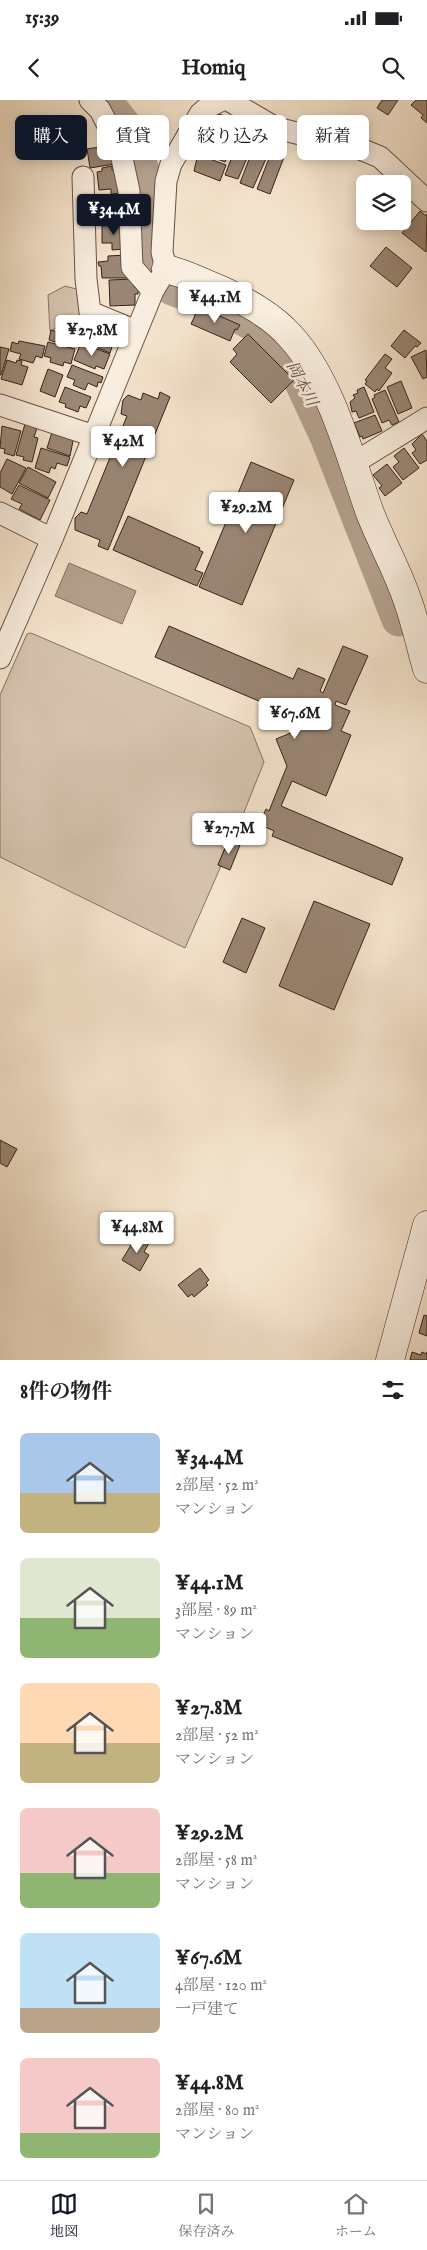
<!DOCTYPE html>
<html lang="ja">
<meta charset="utf-8">
<style>
:root{--surface:#fff;--page:#f6f6f6;--text:#202124;--muted:#757577;--line:#e0e0e0;--accent:#111827}
body{margin:0;font-family:"IM FELL English","Noto Serif JP",serif;background:var(--page);color:var(--text);height:100vh;display:flex;flex-direction:column;font-size:19px;white-space:nowrap}
*{box-sizing:border-box;margin:0}
p{font-size:16px;color:var(--muted)}
.icon{flex:none;width:28px;height:28px;fill:none;stroke:currentColor;stroke-width:2;stroke-linecap:round;stroke-linejoin:round}
.map{position:relative;height:1260px;overflow:hidden}
.sheet{display:flex;flex-direction:column;background:var(--surface);flex:1}
.sheet>*{flex:none}
.hud{position:absolute;left:15px;top:15px;width:398px;height:45px;display:flex;gap:10px}
.tools{position:absolute;left:356px;top:75px;display:grid;gap:10px}
.tools a{display:grid;place-items:center;width:55px;height:55px;border-radius:8px;background:var(--surface);box-shadow:0 2px 12px #0003;font-size:25px}
.price{position:absolute;translate:-50% -42px;padding:0 11px;border-radius:5px;background:#fff;color:#222;font-size:16px;line-height:32px;filter:drop-shadow(0 1px 2px #0008)}
.price::after{content:'';position:absolute;left:50%;top:30px;width:15px;height:11px;margin-left:-8px;background:inherit;clip-path:polygon(0 0,100% 0,50% 100%)}
.price.current{background:var(--accent);color:#fff}
ul{padding:0;list-style:none}
li{display:flex;align-items:center;gap:15px;height:125px;padding:0 20px}
li span{display:grid;place-items:center;flex:none;width:140px;height:100px;border-radius:8px;color:#555}
li>.icon{margin-inline-start:auto}
span .icon{width:60px;height:60px;fill:#fffc;stroke-width:1}
li b{font-size:21px}
h2{display:flex;justify-content:space-between;align-items:center;height:60px;padding:0 20px;font-size:21px}
.chip{padding:0 18px;border-radius:8px;background:var(--surface);box-shadow:0 2px 12px #0003;font-size:18px;line-height:45px}
.chip.current{background:var(--accent);color:#fff}
.status{display:flex;justify-content:space-between;align-items:center;height:35px;padding:0 25px;background:var(--surface);direction:ltr}
.status svg{height:14px;fill:currentColor}
header{display:flex;justify-content:space-between;align-items:center;height:65px;padding:0 20px;background:var(--surface);font-size:22px;font-weight:700}
.tabs{display:flex;justify-content:space-around;align-items:center;height:70px;border-top:1px solid var(--line);background:var(--surface);font-size:14px;color:var(--muted)}
.tabs a{display:grid;justify-items:center;gap:2px}
.tabs .current{color:var(--accent)}
.map>svg:first-child{display:block}
.green{fill:#d4c2ad;stroke:#867262}
.water{fill:#b4a18e;stroke:#826e5e}
.lines{fill:none;stroke-linecap:round;stroke-linejoin:round}
.river{stroke:#b4a18e;stroke-width:35}
.building{fill:#9a8675;stroke:#382117}
.street-casing{stroke:#675244;stroke-width:23}
.secondary-casing{stroke:#382117;stroke-width:29}
.street{stroke:#f8edde;stroke-width:21}
.secondary{stroke:#f8edde;stroke-width:28}
.labels{text-anchor:middle;dominant-baseline:central;stroke-width:5;stroke-linejoin:round;paint-order:stroke}
.water-label{font-size:16px;font-style:italic;fill:#634e41;stroke:#f8edde}
</style>
<div class="status"><b>15:39</b><svg viewBox="0 0 49 12"><path d="M0 12V9h3v3zM5 12V6h3v6zM10 12V3h3v9zM15 12V0h3v12zM26 1h20v11H26zM47 4h2v5h-2z"/></svg></div>
<header><svg class="icon" aria-label="back" viewBox="0 0 24 24"><path d="M15 5l-7 7 7 7"/></svg>Homiq<svg class="icon" aria-label="search" viewBox="0 0 24 24"><circle cx="10" cy="10" r="6"/><path d="M15 15l6 6"/></svg></header>
<div class="map">
<svg width="427" height="1260" viewBox="0 0 427 1260">
<rect width="100%" height="100%" fill="#f4e3cc"/>
<filter id="stains"><feTurbulence type="fractalNoise" baseFrequency=".004" numOctaves="4"/><feColorMatrix values="0 0 0 0 .2 0 0 0 0 .09 0 0 0 0 .02 0 0 0 .5 -.17"/></filter>
<radialGradient id="worn" r=".72"><stop offset=".6" stop-color="#630" stop-opacity="0"/><stop offset="1" stop-color="#630" stop-opacity=".3"/></radialGradient>
<path class="green" d="M65 186 80 190 83 215 50 231 48 195Z
M31 533 250 627 264 662 232 742 228 741 218 765 221 766 185 848 0 757V595L27 534Z"/>
<path class="water" d="M69 463 136 491 122 524 55 496Z"/>
<g class="lines">
<path class="river" d="M104 0 129 32 143 74 146 152 150 166 172 188 217 205 254 224 275 242 294 265 327 336 399 519"/>
</g>
<path class="building" d="M382 0H398L388 15 377 8Z
M416 0H427V23L421 18 423 15 411 5Z
M217 13 241 23 234 42 215 35 217 29 214 28 216 23 210 20 212 15 216 16Z
M200 32 234 45 225 62 202 53 204 39 199 37Z
M243 40 253 44 238 79 225 75 237 44 241 45Z
M112 45 115 64 90 68 87 49Z
M260 48 269 52 253 88 240 83 253 49 259 51Z
M194 53 226 65 220 81 194 71 197 58 192 57Z
M276 54 284 57 270 94 257 89 270 56 274 57Z
M112 66V70H120L122 93 111 94V89L99 90 97 72 102 71V68Z
M101 97H124L125 120H102Z
M420 111 426 116 427 114 426 152 402 133Z
M125 125V149L112 150V143H102V126Z
M386 147 412 168 397 187 370 166Z
M126 155 127 178H102L101 166H99L98 162 108 161V156Z
M134 179V187H138V194H135V205L110 206 109 180Z
M199 207 240 225 237 230 235 229 230 241 191 224Z
M64 225 73 227 72 230 76 231 75 236 81 237 78 245 71 243 70 247 49 240 51 230 60 233Z
M97 227 113 233 111 237 115 238 110 253 84 242 88 233 94 235Z
M404 230 421 243 417 247 415 246 405 258 391 246Z
M248 234 294 280 271 303 230 262 237 254 233 249Z
M19 241 45 246 42 258 36 256 33 263 19 259 21 254 10 251 12 242 18 244Z
M48 242 75 249 71 264 64 262 63 266 50 262 51 258 44 256Z
M81 243 110 254 104 269 96 266 95 269 74 260Z
M0 247 9 249 1 275H0Z
M426 250 427 277 423 279 411 257Z
M385 254 392 259 385 268 392 273 379 291 377 289 375 292 365 284 367 281 365 280Z
M7 260 16 263 17 260 22 261 21 265 28 267 22 285 1 279Z
M72 265 103 277 101 283 98 282 97 287 88 283 85 290 73 285 75 280 67 277Z
M48 269 63 275 55 297 40 291Z
M401 281 412 308 398 314 387 287Z
M65 287 91 297 86 308 80 306 78 312 65 307 66 304 59 302Z
M364 287 374 312 359 318 356 311 352 312 350 302 355 298 353 295 358 293 357 290Z
M385 290 399 322 392 325 389 320 382 323 372 299 375 297 374 295Z
M160 292 170 297 108 450 98 446 100 440 75 430V418L81 412 87 414 127 316 121 314 123 300 128 295 141 300 143 293 158 299Z
M375 315 382 331 363 339 362 336 360 337 354 323Z
M25 324 37 328 34 337 38 338 32 362 23 360 24 357 16 355Z
M2 326 21 331 14 356 4 353 5 349 0 348Z
M53 329 74 336 70 356 47 348Z
M422 334 427 341V360L420 364 412 353 416 350 412 344Z
M41 348 70 357 67 366 57 363 55 369 51 367 49 373 35 368Z
M404 348 419 368 403 380 393 367 399 362 394 356Z
M7 359 26 368 12 394 0 387V373Z
M251 362 294 380 242 505 199 487Z
M387 364 402 383 385 396 379 388 382 386 373 375Z
M28 367 56 382 48 398 19 383Z
M19 385 50 400 40 420 19 409 22 404 11 399Z
M128 416 200 448 199 450 203 452 195 470 203 473 197 486 113 450Z
M169 526 293 579 298 568 325 579 320 591 323 593 343 546 368 556 346 605 336 601 335 605 350 611 341 631 351 635 326 696 292 681 281 706 403 758 392 785 272 736 274 731 259 724 266 709 269 711 287 666 276 639 303 628 306 621 155 557Z
M228 741 240 745 230 770 218 765Z
M314 801 370 824 334 910 279 886Z
M242 818 265 828 246 873 223 862Z
M0 1040 17 1049 7 1067 0 1063Z
M137 1135 149 1143 144 1152 149 1155 140 1171 122 1160Z
M200 1168 209 1180 206 1183 208 1185 194 1197 192 1194 188 1197 178 1185Z
M424 1215 427 1216V1236L419 1233Z
M412 1252 421 1255 422 1252 426 1254 427 1252V1260H410Z"/>
<g class="lines">
<g class="street-casing">
<path id="street" d="M90 0 100 10 120 49 129 91 132 167 153 191
M228 0 276 28 358 48 380 57 427 101
M83 77 86 179 90 212 136 231
M0 305 94 336
M354 363 427 318
M0 413 52 439
M0 558 52 439 153 191 166 169 162 152 166 81 171 64 200 14 208 7 222 0"/>
</g>
<g class="secondary-casing">
<path id="secondary" d="M166 169C185 173 201 182 219 189 245 201 272 215 291 237 331 281 350 357 370 413 381 441 396 468 406 496 415 520 420 545 427 569
M390 1260 427 1125"/>
</g>
<use href="#street" class="street"/>
<use href="#secondary" class="secondary"/>
</g>
<g class="labels">
<g class="water-label">
<text transform="translate(301 284) rotate(62)">岡本川</text>
</g>
</g>
<rect width="100%" height="100%" filter="url(#stains)"/>
<rect width="100%" height="100%" fill="url(#worn)"/>
</svg>
<div class="tools">
<a><svg class="icon" aria-label="layers" viewBox="0 0 24 24"><path d="M12 4l9 5-9 5-9-5zM3 14l9 5 9-5"/></svg></a>
</div>
<b class="price current" style="left:114px;top:136px">¥34.4M</b>
<b class="price" style="left:215px;top:224px">¥44.1M</b>
<b class="price" style="left:92px;top:257px">¥27.8M</b>
<b class="price" style="left:123px;top:368px">¥42M</b>
<b class="price" style="left:246px;top:434px">¥29.2M</b>
<b class="price" style="left:295px;top:640px">¥67.6M</b>
<b class="price" style="left:229px;top:755px">¥27.7M</b>
<b class="price" style="left:137px;top:1154px">¥44.8M</b>
<div class="hud">
<a class="chip current">購入</a>
<a class="chip">賃貸</a>
<a class="chip">絞り込み</a>
<a class="chip">新着</a>
</div>
</div>
<section class="sheet">
<h2>8件の物件<svg class="icon" aria-label="filters" viewBox="0 0 24 24"><path d="M4 7h16M4 17h16"/><circle cx="9" cy="7" r="2"/><circle cx="15" cy="17" r="2"/></svg></h2>
<ul>
<li><span style="background:linear-gradient(#a9c7e8 60%,#c2b280 0)"><svg class="icon" aria-label="home" viewBox="0 0 24 24"><path d="M3 11l9-7 9 7M6 9v11h12V9"/></svg></span><div><b>¥34.4M</b><p>2部屋 · 52 m²</p><p>マンション</p></div></li>
<li><span style="background:linear-gradient(#dfe7d0 60%,#8fb573 0)"><svg class="icon" aria-label="home" viewBox="0 0 24 24"><path d="M3 11l9-7 9 7M6 9v11h12V9"/></svg></span><div><b>¥44.1M</b><p>3部屋 · 89 m²</p><p>マンション</p></div></li>
<li><span style="background:linear-gradient(#ffd9b3 60%,#c2b280 0)"><svg class="icon" aria-label="home" viewBox="0 0 24 24"><path d="M3 11l9-7 9 7M6 9v11h12V9"/></svg></span><div><b>¥27.8M</b><p>2部屋 · 52 m²</p><p>マンション</p></div></li>
<li><span style="background:linear-gradient(#f6c9c9 65%,#8fb573 0)"><svg class="icon" aria-label="home" viewBox="0 0 24 24"><path d="M3 11l9-7 9 7M6 9v11h12V9"/></svg></span><div><b>¥29.2M</b><p>2部屋 · 58 m²</p><p>マンション</p></div></li>
<li><span style="background:linear-gradient(#bfe0f5 75%,#b9a48a 0)"><svg class="icon" aria-label="home" viewBox="0 0 24 24"><path d="M3 11l9-7 9 7M6 9v11h12V9"/></svg></span><div><b>¥67.6M</b><p>4部屋 · 120 m²</p><p>一戸建て</p></div></li>
<li><span style="background:linear-gradient(#f6c9c9 75%,#8fb573 0)"><svg class="icon" aria-label="home" viewBox="0 0 24 24"><path d="M3 11l9-7 9 7M6 9v11h12V9"/></svg></span><div><b>¥44.8M</b><p>2部屋 · 80 m²</p><p>マンション</p></div></li>
</ul>
</section>
<nav class="tabs">
<a class="current"><svg class="icon" aria-label="map" viewBox="0 0 24 24"><path d="M3 6l6-2 6 2 6-2v14l-6 2-6-2-6 2zM9 4v14M15 6v14"/></svg>地図</a>
<a><svg class="icon" aria-label="saved" viewBox="0 0 24 24"><path d="M7 4h10v16l-5-4-5 4z"/></svg>保存済み</a>
<a><svg class="icon" aria-label="home" viewBox="0 0 24 24"><path d="M3 11l9-7 9 7M6 9v11h12V9"/></svg>ホーム</a>
</nav>
